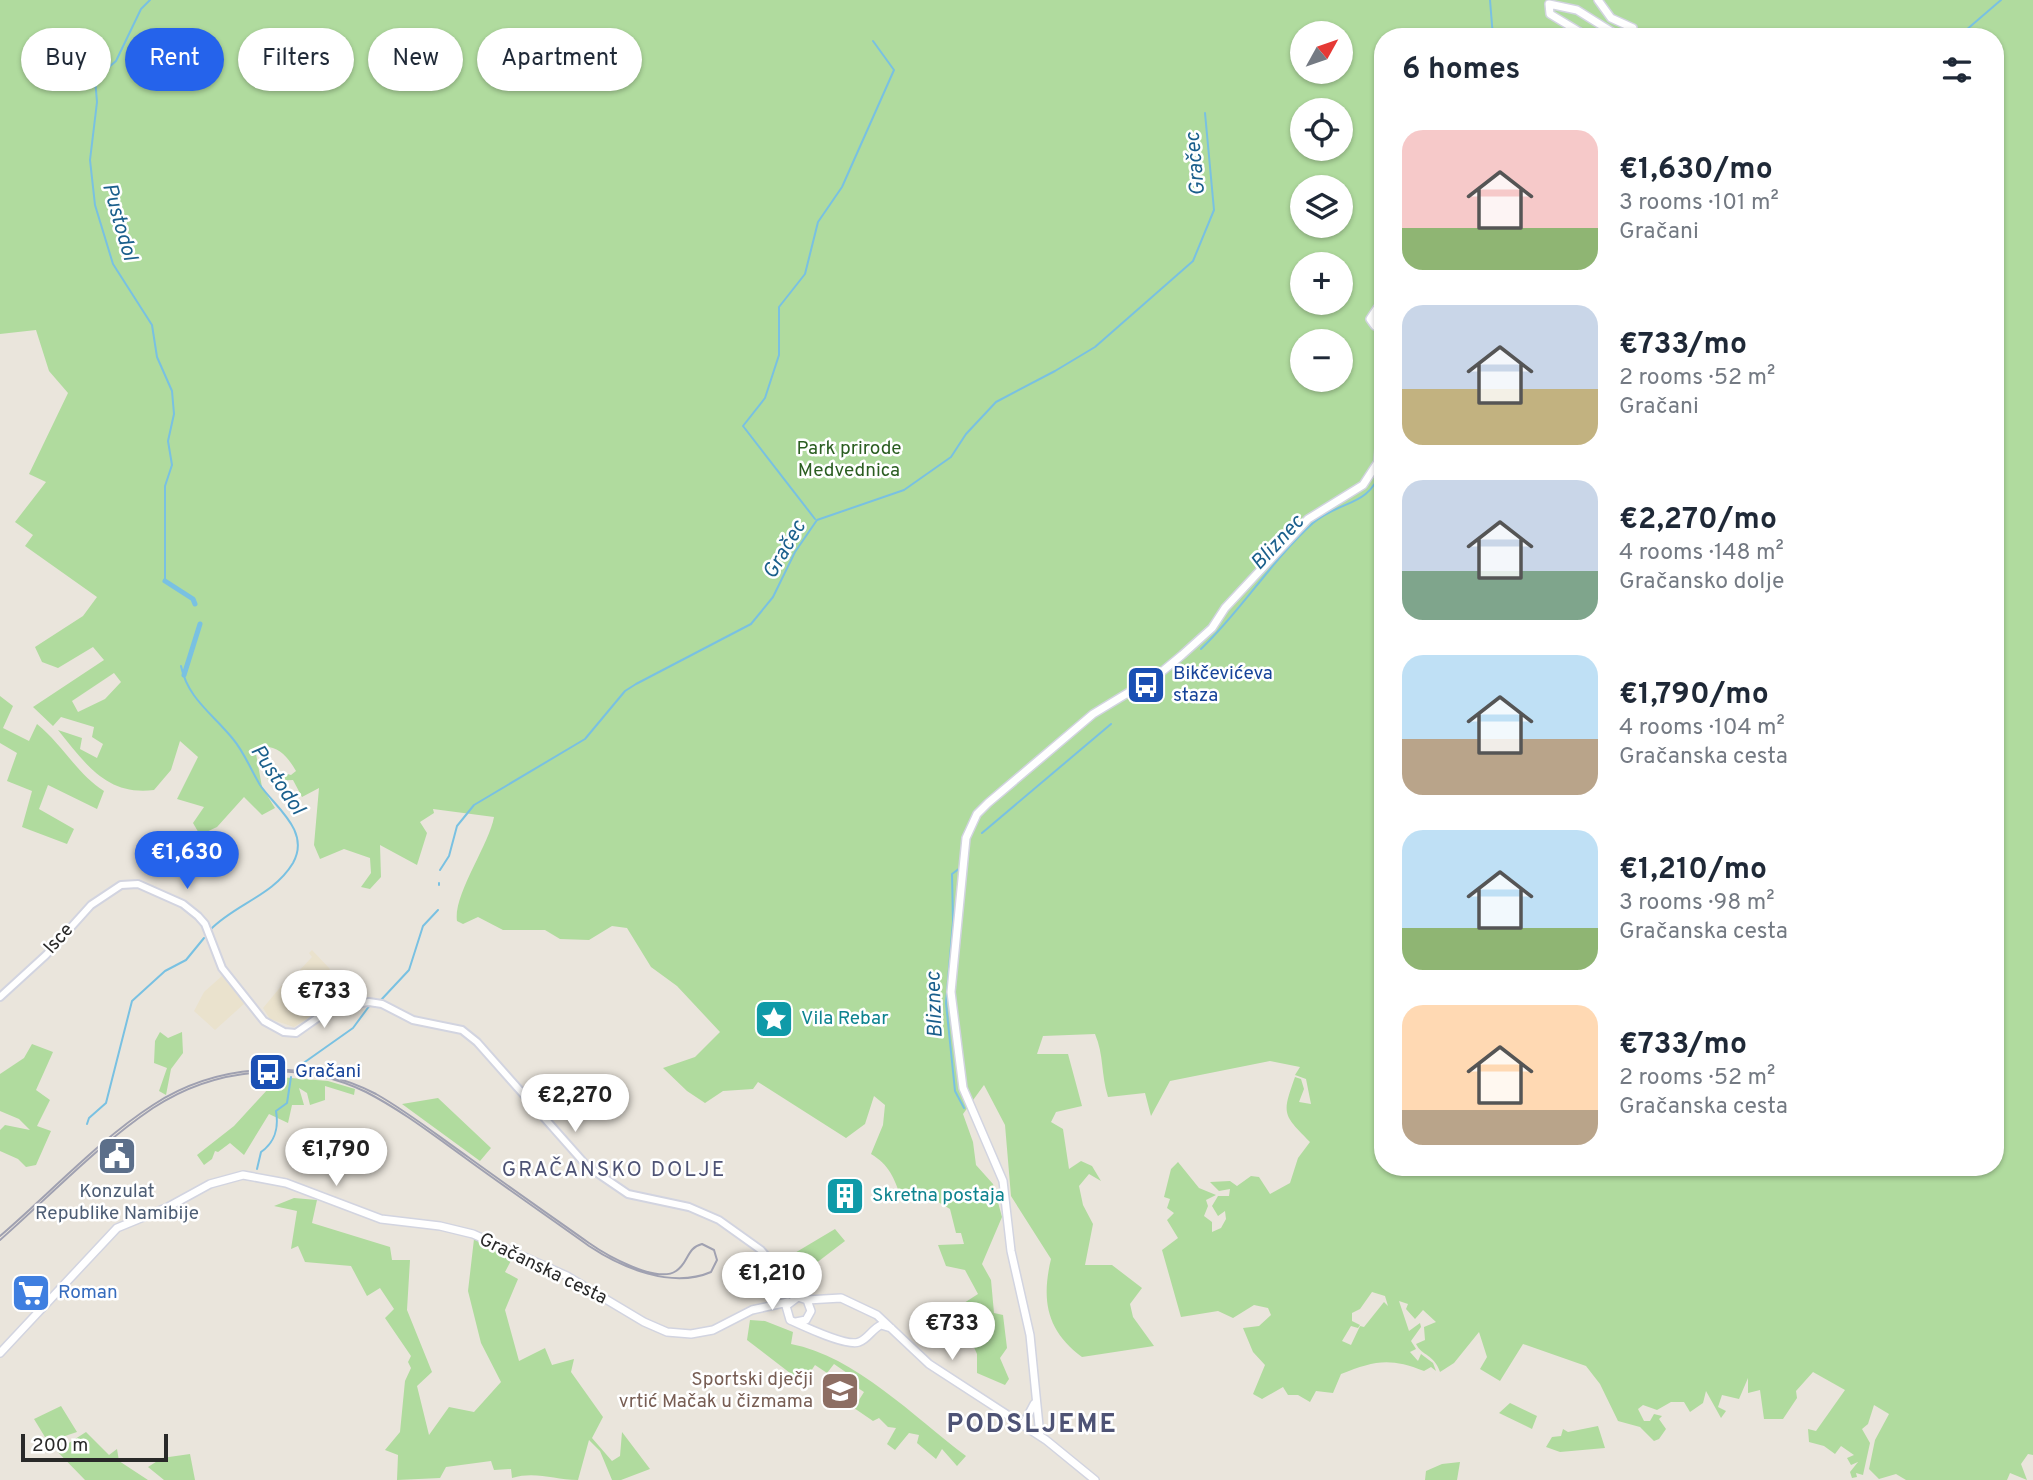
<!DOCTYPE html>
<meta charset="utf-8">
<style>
:root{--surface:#fff;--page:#f2f2f3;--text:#1f2937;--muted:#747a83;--accent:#2563eb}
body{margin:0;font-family:Overpass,sans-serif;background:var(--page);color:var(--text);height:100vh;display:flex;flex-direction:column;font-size:26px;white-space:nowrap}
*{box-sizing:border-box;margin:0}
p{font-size:23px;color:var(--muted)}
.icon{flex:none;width:38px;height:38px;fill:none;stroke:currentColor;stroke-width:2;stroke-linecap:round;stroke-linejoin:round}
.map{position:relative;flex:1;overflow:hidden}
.side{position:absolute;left:1374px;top:28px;width:630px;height:1148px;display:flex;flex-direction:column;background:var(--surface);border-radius:28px;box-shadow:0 2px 5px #0004}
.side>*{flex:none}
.top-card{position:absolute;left:21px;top:28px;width:665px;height:63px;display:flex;gap:14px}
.needle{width:46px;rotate:50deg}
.buttons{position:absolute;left:1290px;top:21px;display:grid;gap:14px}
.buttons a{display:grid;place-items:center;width:63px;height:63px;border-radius:50%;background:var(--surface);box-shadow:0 2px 5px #0004;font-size:35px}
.scale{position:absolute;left:21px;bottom:18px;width:147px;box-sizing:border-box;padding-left:7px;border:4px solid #292929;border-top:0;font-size:19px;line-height:24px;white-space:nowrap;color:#292929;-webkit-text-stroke:5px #fff;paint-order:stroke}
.price{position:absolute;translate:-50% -60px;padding:0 16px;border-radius:24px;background:#fff;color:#222;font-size:23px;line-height:46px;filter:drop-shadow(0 2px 4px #0008)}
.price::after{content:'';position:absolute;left:50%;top:42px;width:21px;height:16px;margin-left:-10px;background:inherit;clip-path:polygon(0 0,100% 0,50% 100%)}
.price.on{background:var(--accent);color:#fff}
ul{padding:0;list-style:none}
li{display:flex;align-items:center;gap:21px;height:175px;padding:0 28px}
li span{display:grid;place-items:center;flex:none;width:196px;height:140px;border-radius:21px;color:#555}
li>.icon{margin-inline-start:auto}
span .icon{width:84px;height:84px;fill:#fffc;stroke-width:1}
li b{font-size:30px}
h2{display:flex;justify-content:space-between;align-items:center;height:84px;padding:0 28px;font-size:30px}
.chip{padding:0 24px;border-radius:32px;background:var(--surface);box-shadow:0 2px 5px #0004;font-size:24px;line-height:63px}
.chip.on{background:var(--accent);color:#fff}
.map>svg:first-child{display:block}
.education{fill:#eae2cd}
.green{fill:#b0db9e;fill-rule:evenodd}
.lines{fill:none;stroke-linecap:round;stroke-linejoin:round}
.stream{stroke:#79c1e2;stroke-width:2}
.canal{stroke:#79c1e2;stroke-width:5}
.tertiary-casing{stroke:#d2d4e0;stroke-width:10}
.secondary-casing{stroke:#d2d4e0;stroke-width:10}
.tertiary{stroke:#fff;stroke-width:6}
.secondary{stroke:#fff;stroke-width:7}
.tram{stroke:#a0a1b1;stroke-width:2}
.labels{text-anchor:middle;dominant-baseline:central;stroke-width:5;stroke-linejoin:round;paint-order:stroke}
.park-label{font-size:19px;fill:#2b5e21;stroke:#fff}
.transit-label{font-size:19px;fill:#164399;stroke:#fff;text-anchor:start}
.street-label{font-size:19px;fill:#292929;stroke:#fff}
.culture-label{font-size:19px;fill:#0d838f;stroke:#fff;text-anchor:start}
.service-label{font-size:19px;fill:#4e5e75;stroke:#fff}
.shop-label{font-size:19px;fill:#366cbe;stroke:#fff;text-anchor:start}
.education-label{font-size:19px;fill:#785e54;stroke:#fff;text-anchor:end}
.water-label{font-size:21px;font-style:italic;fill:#1a5f8c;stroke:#fff}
.neighbourhood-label{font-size:21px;letter-spacing:2px;fill:#4e5375;stroke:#fff}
.district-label{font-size:26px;font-weight:bold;letter-spacing:2px;fill:#4e5375;stroke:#fff}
</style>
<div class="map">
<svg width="2033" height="1480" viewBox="0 0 2033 1480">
<rect width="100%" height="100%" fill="#eae5dc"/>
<path class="education" d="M312 950 330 969 320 981 338 999 294 1027 270 1019 263 1008 293 972 296 974 312 957 309 953Z
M223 975 245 1003 215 1030 194 1011 204 992Z"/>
<path class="green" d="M0 0H2033V1455L2028 1454 2021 1464 2027 1480 2010 1473 2007 1480H1906L1896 1474 1879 1479 1869 1469 1875 1440 1889 1414 1874 1405 1868 1424 1862 1429 1870 1443 1863 1475 1856 1473 1857 1477 1852 1478 1850 1472 1858 1462 1851 1465 1847 1458 1854 1455 1841 1446 1835 1454 1824 1446 1809 1442 1808 1429 1816 1431 1845 1390 1813 1372 1796 1391 1797 1398 1783 1419H1764L1760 1390 1748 1393V1378L1739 1399 1722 1395 1718 1407 1726 1411 1721 1418 1706 1391 1703 1403 1690 1412 1684 1402H1671L1657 1410 1643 1405 1638 1409 1644 1421H1650L1654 1414 1662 1416 1659 1419 1666 1429 1659 1439 1654 1441 1640 1427 1618 1421 1600 1384 1586 1366 1523 1344 1500 1381 1480 1369 1487 1357 1479 1332 1454 1363 1440 1372C1434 1354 1422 1356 1416 1344L1425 1340 1424 1327 1436 1322 1423 1310 1415 1319 1406 1309 1408 1304 1399 1301 1409 1331 1420 1323 1421 1327 1411 1341 1416 1349 1410 1352 1418 1361 1421 1354 1433 1363 1436 1371 1431 1367 1424 1371C1389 1357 1374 1361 1341 1374L1333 1393 1316 1391 1310 1402 1298 1395H1288L1283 1387 1262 1399 1253 1394 1265 1365 1253 1352 1243 1328 1259 1326 1271 1315 1268 1308 1254 1305 1233 1318 1218 1311 1181 1317 1162 1250 1178 1238 1167 1220 1174 1213 1167 1208 1170 1199 1164 1197 1171 1169 1178 1162 1199 1188 1216 1195 1206 1200 1208 1206 1204 1216 1212 1222V1232L1221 1228 1226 1219 1225 1211 1218 1216 1212 1206 1218 1196H1229L1230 1189 1219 1191 1210 1182 1230 1181 1237 1186 1251 1176 1259 1177 1270 1194 1290 1183 1298 1158 1310 1142C1282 1114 1282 1114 1295 1077L1301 1079 1304 1089 1299 1102 1311 1104 1306 1079 1295 1075 1300 1067 1270 1061 1170 1081 1151 1116 1145 1093 1108 1097C1101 1075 1104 1055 1095 1034L1043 1036 1037 1054H1068L1082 1106 1056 1112 1051 1122 1063 1129 1069 1169 1081 1161 1092 1166 1101 1181 1089 1174 1079 1186 1083 1205 1093 1224 1085 1265H1112L1142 1288 1130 1304 1133 1317 1154 1346 1082 1357C1047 1331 1041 1301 1051 1259L1011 1196 1005 1125 984 1085 963 1114 973 1142 976 1165 993 1184 1002 1217 982 1264 991 1280 994 1313 1003 1315 1007 1348 1000 1358 1009 1379 1005 1385 977 1373V1354L970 1338 977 1329 964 1303 978 1294 965 1270 946 1266 938 1245 964 1244 961 1233H956L950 1209 933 1199 901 1198C894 1177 889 1165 871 1154L883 1125 885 1105 874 1096 865 1124 846 1138 758 1082 753 1089 723 1091 705 1103 687 1091 663 1068 695 1057 720 1032 677 986 651 967 627 928 612 926 589 940 560 939 545 930H503L478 917 463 924 457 921C453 895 489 845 494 817L433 809 434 813 420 822 427 833 417 865 380 845 381 877 370 889 361 887 371 873 370 858 344 849 320 859 314 845 319 788 302 797 293 780 270 781 263 774 266 768 291 775 296 771C286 754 276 743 255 748L262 787 275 808 262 815 244 797 217 827 200 835 193 823 204 807 177 799 198 757 180 741 171 770 154 790C106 796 85 763 58 730L82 738 80 749 97 758 103 744 92 737 94 727 61 717 53 726 33 707 104 660 93 647 58 668 42 662 35 647 83 616 97 597 25 546 33 535 15 522 46 482 29 474 68 393 49 371 36 330 0 334ZM1302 33H1340V72H1302ZM1382 37H1995V1167H1382ZM1302 110H1340V149H1302ZM1302 187H1340V226H1302ZM1302 264H1340V303H1302ZM1302 341H1340V380H1302ZM114 673 121 682 105 699 78 712 72 701ZM1372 1292 1385 1296 1388 1306 1384 1302 1364 1327 1360 1326 1351 1345 1342 1341 1351 1326 1358 1328 1360 1325 1352 1321V1313L1360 1309Z
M0 696 13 706 3 728 29 741 37 724C62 744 77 774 104 791L97 809 48 785 39 809 74 829 67 844 22 827 32 791 7 781 17 753 0 743Z
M160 1032 168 1038 182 1032 183 1053 171 1069 166 1095 159 1091 167 1068 154 1063 155 1041Z
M32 1044 53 1052 36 1090 50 1100 37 1126 51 1131 36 1165 26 1167 18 1159 0 1151V1130L5 1125 30 1130 19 1119 0 1111V1074L24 1058Z
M279 1077 328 1081 355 1089 354 1095 325 1086V1100L310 1105 307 1093 299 1088 304 1105H292L288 1123 269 1114 244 1155 230 1143 218 1152 215 1151 212 1159 204 1165 197 1155 234 1126Z
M438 1098 491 1148 480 1161 402 1104Z
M294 1198 317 1200 312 1223 390 1247 392 1260H410L407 1310 432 1372 417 1386 429 1435 449 1407 474 1412 501 1382 481 1343 468 1291 474 1239 514 1255 505 1272 518 1279 505 1310 519 1361 545 1348 552 1365 574 1359 571 1372 603 1417 592 1438 612 1461 620 1456 622 1432 650 1469 621 1480H612L600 1451 589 1440 578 1480C554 1480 536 1471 512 1478L511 1469 494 1470 491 1461 446 1467 440 1478 397 1480 398 1455 385 1450 400 1432 405 1381 411 1368 408 1362 411 1356 385 1318 394 1309 380 1288 367 1296 351 1266 305 1262 298 1246 291 1249 297 1211 274 1206Z
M835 1229 845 1241 811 1267 798 1270 788 1257Z
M750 1320 765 1321 793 1332 791 1344C855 1356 914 1417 966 1456L957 1466 942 1449 936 1459 917 1443 919 1435 909 1433 895 1450 887 1444 896 1428 888 1427 879 1418 873 1421 854 1408 864 1392 846 1380 847 1373 834 1364 827 1373 815 1365 803 1383 747 1340Z
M1510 1403 1537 1416 1532 1429 1499 1413Z
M61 1406 77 1432 62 1437 61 1448 86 1432 109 1455 117 1449 119 1461 148 1480H85L48 1442 34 1419Z
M1598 1426 1605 1448 1560 1452 1546 1447 1552 1437 1561 1436 1563 1429 1568 1432Z
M190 1454 195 1480H164L148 1467 162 1458Z
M1460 1462 1457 1480H1425L1426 1471 1442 1464Z"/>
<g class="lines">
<path class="stream" d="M150 0 141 9 116 61 95 79 97 102 90 160 95 205 113 264 152 325 157 357 172 391 174 414 168 441 172 465 165 486V581
M1490 0 1493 37
M1958 37 2001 0
M815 519 743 426 765 398 779 355V307L805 274 818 222 842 187 894 70 873 41
M1201 649C1242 610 1271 561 1313 523 1342 499 1368 508 1382 469
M181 666C188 699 212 713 233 739 244 752 251 770 260 785 275 807 311 831 293 863 273 896 235 904 210 930
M982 833 1111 724
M960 868 952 874 953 922 946 1003 955 1091 964 1108
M440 870 449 856 457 826 474 805 585 739 625 691 636 684 751 624 773 597 795 552 817 520 904 490 951 457 966 434 996 402 1055 371 1095 347 1193 261 1214 210 1205 113
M439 885V883
M381 1000 409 970 423 926 438 910
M295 1069 353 1028 370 1005
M87 1124 89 1118 106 1103 132 1001 165 971 186 960 204 938
M257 1169 261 1152C275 1142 279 1129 276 1111L287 1103 291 1077"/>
<path class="canal" d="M165 581 193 599 195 604
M184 675 200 624"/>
<g class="tertiary-casing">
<path id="tertiary" d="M0 997 46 955 91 905 121 885 138 884 183 904 198 916 205 924 222 968 264 1021 284 1032 296 1033 333 1007 369 1002 382 1004 413 1020 462 1030 477 1042 587 1166 628 1194 689 1207 719 1220 761 1250 802 1297"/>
</g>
<g class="secondary-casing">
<path id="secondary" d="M1598 0 1611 18 1633 28 1632 37
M1588 37 1550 14 1549 4 1577 10 1620 37
M1382 301 1370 319 1375 326 1382 318
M807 1300 841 1298 877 1315 929 1364 1046 1440 1095 1480
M796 1322 806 1320 811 1311 807 1300 798 1297 786 1306 790 1320C803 1326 847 1347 859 1342 868 1339 872 1329 881 1325L891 1328
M0 1353 117 1228 168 1207 210 1184 243 1175 286 1183 381 1219 440 1226 473 1234 567 1276 644 1322 667 1332 691 1334 713 1330 752 1310 788 1302
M1023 1425 1034 1404
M1040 1436 1030 1335 1011 1251 1003 1181 963 1088 951 992 966 838 977 814 988 803 1093 714 1159 674 1182 655 1212 628 1225 608 1308 519 1363 485 1378 462 1382 410"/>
</g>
<use href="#tertiary" class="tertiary"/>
<use href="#secondary" class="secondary"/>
<path class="tram" d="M0 1236C48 1195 100 1139 153 1105 219 1062 306 1058 376 1094 408 1112 438 1136 468 1157 508 1186 548 1214 589 1243 606 1255 657 1284 676 1271 689 1263 686 1248 702 1244L714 1250 717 1260 711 1272C672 1289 622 1268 589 1246 547 1216 505 1187 464 1157 432 1134 401 1110 366 1092 299 1059 215 1067 153 1108 98 1145 50 1196 0 1240"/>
</g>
<defs>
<g id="bus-square" transform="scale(2.0125)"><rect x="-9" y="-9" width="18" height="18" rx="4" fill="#1a4fb4" stroke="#fff"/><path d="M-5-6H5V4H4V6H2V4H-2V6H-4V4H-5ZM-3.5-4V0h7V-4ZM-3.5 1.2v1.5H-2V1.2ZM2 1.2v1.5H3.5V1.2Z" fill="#fff"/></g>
<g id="sight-square" transform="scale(2.0125)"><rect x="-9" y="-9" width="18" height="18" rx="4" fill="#0f9aa8" stroke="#fff"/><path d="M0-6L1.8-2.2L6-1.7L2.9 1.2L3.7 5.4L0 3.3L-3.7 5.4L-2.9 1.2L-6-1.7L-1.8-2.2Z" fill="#fff"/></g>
<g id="civic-square" transform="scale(2.0125)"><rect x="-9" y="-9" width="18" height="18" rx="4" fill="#5c6f8a" stroke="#fff"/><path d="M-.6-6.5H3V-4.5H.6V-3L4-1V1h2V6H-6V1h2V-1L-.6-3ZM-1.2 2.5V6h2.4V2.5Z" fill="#fff"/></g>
<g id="building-square" transform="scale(2.0125)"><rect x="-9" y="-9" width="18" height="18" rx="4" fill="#0f9aa8" stroke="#fff"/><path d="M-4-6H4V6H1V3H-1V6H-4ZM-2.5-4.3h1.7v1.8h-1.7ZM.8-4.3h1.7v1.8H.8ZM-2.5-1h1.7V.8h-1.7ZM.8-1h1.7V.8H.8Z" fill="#fff"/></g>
<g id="supermarket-square" transform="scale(2.0125)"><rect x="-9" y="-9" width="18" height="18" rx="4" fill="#3f7fe0" stroke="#fff"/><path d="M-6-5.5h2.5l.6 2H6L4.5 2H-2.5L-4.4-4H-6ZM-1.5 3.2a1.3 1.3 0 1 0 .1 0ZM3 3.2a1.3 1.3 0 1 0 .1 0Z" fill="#fff"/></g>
<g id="school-square" transform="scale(2.0125)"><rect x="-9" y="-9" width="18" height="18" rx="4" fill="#8d6e63" stroke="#fff"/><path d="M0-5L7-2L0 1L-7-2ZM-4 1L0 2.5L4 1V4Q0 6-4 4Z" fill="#fff"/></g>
</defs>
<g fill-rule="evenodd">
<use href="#bus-square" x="1146" y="685"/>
<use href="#sight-square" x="774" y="1019"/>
<use href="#bus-square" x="268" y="1072"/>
<use href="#civic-square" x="117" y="1156"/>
<use href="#building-square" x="845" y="1196"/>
<use href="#supermarket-square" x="31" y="1293"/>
<use href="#school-square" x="840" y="1391"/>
</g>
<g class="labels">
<g class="park-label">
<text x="849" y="449">Park prirode<tspan x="849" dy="22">Medvednica</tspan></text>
</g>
<g class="transit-label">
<text x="1173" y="674">Bikčevićeva<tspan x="1173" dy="22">staza</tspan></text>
<text x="295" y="1072">Gračani</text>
</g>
<g class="street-label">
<text transform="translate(59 939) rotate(-48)">Isce</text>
<text transform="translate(543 1269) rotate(26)">Gračanska cesta</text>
</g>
<g class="culture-label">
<text x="801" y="1019">Vila Rebar</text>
<text x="872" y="1196">Skretna postaja</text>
</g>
<g class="service-label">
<text x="117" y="1192">Konzulat<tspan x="117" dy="22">Republike Namibije</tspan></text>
</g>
<g class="shop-label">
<text x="58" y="1293">Roman</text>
</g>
<g class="education-label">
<text x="813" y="1380">Sportski dječji<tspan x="813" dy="22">vrtić Mačak u čizmama</tspan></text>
</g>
<g class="water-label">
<text transform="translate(1196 164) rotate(-95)">Gračec</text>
<text transform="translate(119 222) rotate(74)">Pustodol</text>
<text transform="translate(1278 543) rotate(-47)">Bliznec</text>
<text transform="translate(785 550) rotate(-60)">Gračec</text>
<text transform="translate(277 780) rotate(56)">Pustodol</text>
<text transform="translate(935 1005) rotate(-92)">Bliznec</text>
</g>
<g class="neighbourhood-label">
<text x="614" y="1170">GRAČANSKO DOLJE</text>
</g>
<g class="district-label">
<text x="1032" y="1425">PODSLJEME</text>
</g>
</g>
</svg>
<div class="buttons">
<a><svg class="needle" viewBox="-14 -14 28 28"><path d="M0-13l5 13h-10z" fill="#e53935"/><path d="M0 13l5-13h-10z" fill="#747a83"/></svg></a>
<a><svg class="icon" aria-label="locate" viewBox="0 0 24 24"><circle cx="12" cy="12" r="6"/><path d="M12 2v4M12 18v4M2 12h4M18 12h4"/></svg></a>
<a><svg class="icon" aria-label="layers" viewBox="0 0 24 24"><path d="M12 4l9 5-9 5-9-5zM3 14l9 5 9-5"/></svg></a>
<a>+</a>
<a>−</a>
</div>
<div class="scale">200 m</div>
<b class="price on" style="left:187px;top:891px">€1,630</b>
<b class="price" style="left:324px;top:1030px">€733</b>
<b class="price" style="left:575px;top:1134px">€2,270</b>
<b class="price" style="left:336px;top:1188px">€1,790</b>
<b class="price" style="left:772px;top:1312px">€1,210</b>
<b class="price" style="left:952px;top:1362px">€733</b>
<div class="top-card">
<a class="chip">Buy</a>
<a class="chip on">Rent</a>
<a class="chip">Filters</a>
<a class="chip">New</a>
<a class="chip">Apartment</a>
</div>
<section class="side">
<h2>6 homes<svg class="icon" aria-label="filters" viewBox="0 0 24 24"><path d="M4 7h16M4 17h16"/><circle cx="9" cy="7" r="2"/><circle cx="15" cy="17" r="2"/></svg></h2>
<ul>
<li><span style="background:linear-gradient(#f6c9c9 70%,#8fb573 0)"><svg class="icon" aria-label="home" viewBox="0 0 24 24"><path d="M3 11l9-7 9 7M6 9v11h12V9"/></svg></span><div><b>€1,630/mo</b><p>3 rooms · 101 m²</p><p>Gračani</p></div></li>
<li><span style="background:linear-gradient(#c9d6e8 60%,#c2b280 0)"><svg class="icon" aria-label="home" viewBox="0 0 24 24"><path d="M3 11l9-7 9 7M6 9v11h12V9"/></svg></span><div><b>€733/mo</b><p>2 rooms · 52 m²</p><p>Gračani</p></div></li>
<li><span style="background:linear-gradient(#c9d6e8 65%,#7fa58c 0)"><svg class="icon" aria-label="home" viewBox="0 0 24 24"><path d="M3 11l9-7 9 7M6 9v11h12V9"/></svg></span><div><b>€2,270/mo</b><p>4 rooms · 148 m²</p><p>Gračansko dolje</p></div></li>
<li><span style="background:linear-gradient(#bfe0f5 60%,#b9a48a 0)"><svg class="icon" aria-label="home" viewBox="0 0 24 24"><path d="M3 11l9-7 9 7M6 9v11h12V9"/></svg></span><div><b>€1,790/mo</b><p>4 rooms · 104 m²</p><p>Gračanska cesta</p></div></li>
<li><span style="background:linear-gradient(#bfe0f5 70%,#8fb573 0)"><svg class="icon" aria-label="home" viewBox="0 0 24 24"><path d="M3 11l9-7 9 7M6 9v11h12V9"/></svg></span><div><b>€1,210/mo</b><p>3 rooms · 98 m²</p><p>Gračanska cesta</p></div></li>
<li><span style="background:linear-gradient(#ffd9b3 75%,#b9a48a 0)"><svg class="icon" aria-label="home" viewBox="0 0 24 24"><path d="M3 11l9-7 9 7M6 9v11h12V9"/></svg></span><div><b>€733/mo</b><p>2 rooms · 52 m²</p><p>Gračanska cesta</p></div></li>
</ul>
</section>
</div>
